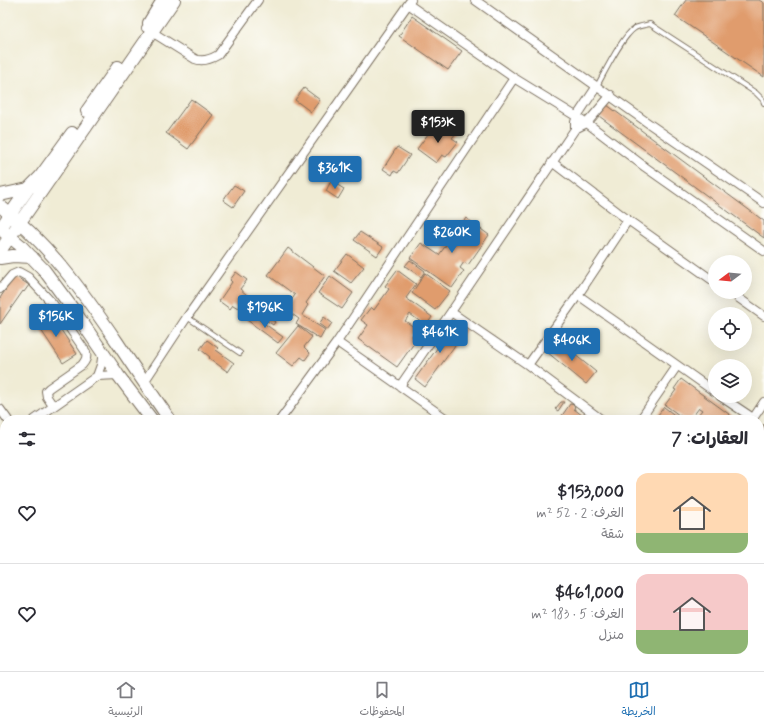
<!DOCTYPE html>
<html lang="ar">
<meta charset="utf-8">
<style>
:root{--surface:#fff;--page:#f7f7f7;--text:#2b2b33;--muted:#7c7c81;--line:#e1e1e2;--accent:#1f6fb2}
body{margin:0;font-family:Mynerve,"Playpen Sans Arabic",sans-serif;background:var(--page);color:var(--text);direction:rtl;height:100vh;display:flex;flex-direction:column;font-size:15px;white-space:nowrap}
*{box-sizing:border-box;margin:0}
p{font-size:13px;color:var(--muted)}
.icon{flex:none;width:22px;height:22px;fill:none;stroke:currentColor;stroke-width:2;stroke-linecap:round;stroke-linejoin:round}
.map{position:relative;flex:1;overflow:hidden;direction:ltr}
.drawer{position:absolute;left:0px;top:415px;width:764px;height:256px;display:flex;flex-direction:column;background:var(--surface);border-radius:16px 16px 0 0;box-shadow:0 4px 16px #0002;direction:rtl}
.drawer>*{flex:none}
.needle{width:26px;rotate:254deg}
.fabs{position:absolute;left:708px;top:255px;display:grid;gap:8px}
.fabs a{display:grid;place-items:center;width:44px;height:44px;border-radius:50%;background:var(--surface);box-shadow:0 4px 16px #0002;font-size:20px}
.price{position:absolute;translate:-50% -34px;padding:0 9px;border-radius:4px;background:var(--accent);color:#fff;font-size:13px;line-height:26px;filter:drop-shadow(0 1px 2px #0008)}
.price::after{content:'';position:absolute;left:50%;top:24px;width:12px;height:9px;margin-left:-6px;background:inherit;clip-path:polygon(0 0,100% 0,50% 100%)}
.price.on{background:#222;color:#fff}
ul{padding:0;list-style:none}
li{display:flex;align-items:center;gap:12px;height:100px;padding:0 16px}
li+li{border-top:1px solid var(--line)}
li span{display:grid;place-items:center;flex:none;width:112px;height:80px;border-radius:12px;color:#555}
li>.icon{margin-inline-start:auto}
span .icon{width:48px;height:48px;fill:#fffc;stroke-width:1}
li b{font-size:17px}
h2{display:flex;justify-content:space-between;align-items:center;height:48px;padding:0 16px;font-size:17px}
.tab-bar{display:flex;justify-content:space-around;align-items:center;height:56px;border-top:1px solid var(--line);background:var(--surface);font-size:11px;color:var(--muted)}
.tab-bar a{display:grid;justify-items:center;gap:2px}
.tab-bar .on{color:var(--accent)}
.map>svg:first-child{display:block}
.building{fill:#e09c6d}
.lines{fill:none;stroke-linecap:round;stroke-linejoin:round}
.lane-casing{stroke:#7a6e5e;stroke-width:6}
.street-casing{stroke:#7a6e5e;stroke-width:10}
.secondary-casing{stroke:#7a6e5e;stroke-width:14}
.lane{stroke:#fff;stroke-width:4}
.street{stroke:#fff;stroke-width:8}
.secondary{stroke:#fff;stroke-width:12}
</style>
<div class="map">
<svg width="764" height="671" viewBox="0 0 764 671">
<rect width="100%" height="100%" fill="#fdfcf7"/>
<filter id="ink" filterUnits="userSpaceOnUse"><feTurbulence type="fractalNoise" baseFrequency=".025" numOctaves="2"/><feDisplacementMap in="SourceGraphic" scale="8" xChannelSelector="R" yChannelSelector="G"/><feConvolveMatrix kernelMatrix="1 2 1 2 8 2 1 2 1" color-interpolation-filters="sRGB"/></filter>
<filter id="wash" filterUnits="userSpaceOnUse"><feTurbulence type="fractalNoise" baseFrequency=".012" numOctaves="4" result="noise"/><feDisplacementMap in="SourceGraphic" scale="16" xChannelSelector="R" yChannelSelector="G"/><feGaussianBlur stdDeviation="0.9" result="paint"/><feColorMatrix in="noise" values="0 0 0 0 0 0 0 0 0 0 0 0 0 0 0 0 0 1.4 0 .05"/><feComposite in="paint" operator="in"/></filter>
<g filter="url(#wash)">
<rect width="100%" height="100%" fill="#f0ecd5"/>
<g id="blocks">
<path class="building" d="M686 0H759L764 3V77L675 16Z
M412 16 462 51 448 70 399 36Z
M304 88 320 100 311 112 295 100Z
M191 99 213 115 188 149 166 133Z
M607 105 764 221V238L599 116Z
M434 126 444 133 449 126 457 132 452 138 458 142 446 157 442 155 436 163 417 149Z
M397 147 410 155 398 173 394 171 392 175 383 169Z
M331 181 344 189 338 199 326 191Z
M234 185 244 191 233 207 223 200Z
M466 218 489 235 468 265 464 262 460 268 464 271 452 288 410 258 421 243 439 255 449 241 454 245 460 238 454 234Z
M360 232 383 247 377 256 354 240Z
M288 248 325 276 306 303 308 305 302 315 325 330 320 339 296 324 299 319 285 309 295 295 268 275Z
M347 254 364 267 351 283 334 271Z
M410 260 425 271 421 277 405 266Z
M397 270 416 284 406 298 432 317 426 326 410 314 405 321 417 329 412 336 417 339 397 367 358 339 368 325 361 320 371 307 374 310 389 289 385 286Z
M236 272 247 280 240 289 247 295 238 308 233 305 230 309 219 301 232 282 230 280Z
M425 273 450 291 435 310 412 293Z
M15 276 29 285 24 292 23 291 0 324V298Z
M330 276 353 293 342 309 318 293Z
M259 309 275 322 273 325 256 313Z
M49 312 77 354 63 363 35 321Z
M251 314 283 337 278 343 247 320Z
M324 317 332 323 327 330 319 324Z
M456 322 466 330 425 387 415 379Z
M298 326 312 337 304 347 310 353 305 360 301 357 293 366 276 353Z
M207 340 218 348 216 350 234 363 228 372 209 358 210 357 200 349Z
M557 340 596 372 586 384 547 352Z
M681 379 737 420H702L697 416 702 410 699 408 690 420H686L665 405 676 390 674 389Z
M561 402H564L558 411 555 409Z
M570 404 575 405 574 409 587 419 586 420H559Z
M664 407 681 420H654Z
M764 424V470L759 477V430Z
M0 450 5 456V491L0 495Z
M762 523 764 524V531L759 528Z
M759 534 764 537V571L759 578Z
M247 666H259L260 668 256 671H240Z
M268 666H299L302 671H268L270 670Z
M395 666H422L418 671H397L393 668Z
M436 666H447L443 671Z"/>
</g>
</g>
<g filter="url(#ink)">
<use href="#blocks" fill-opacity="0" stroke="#7a6e5e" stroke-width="1"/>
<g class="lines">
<g class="lane-casing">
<path id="lane" d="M597 86C605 72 622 36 635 28 639 26 646 25 650 24L756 93 763 100 764 103
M187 317 240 353"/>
</g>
<g class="street-casing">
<path id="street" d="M475 0 648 123 764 203
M408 4 514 78 587 123 645 167 764 251
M146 28 152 32 195 59C202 62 211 59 218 55L258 0
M575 129V122L577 116 597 86
M552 162 628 220 715 282
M0 289 12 275 19 272 28 277 53 304 86 352C87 358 86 360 82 365L49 388 46 391 47 397 53 406
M730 292 764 316
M578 295 715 392
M451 312 528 365 602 420
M337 342 448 420
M528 365 578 295 628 220
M97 376 101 365 103 352
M144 382 187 317 411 0
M400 386 451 312 575 129 587 123 611 95
M720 396 753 418
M0 409 8 420
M34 420 97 376 118 375
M280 420 337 342 514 78
M640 420 677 366
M752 420 764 402
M759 503 764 495
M180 666 183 671
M473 666 481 671
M568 666 575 671
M380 671 384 666
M641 671 644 666"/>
</g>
<g class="secondary-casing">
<path id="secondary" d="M149 23 163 0
M87 111 118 67
M0 195 28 189
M0 206C48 243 83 292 117 342 134 368 152 394 170 420
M0 229 28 189 40 177 72 133
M4 232 20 245 44 270 75 312 118 375 152 420
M0 251 174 0
M0 258 13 256 32 257
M323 666 326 671
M341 666 344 671"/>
</g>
<use href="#lane" class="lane"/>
<use href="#street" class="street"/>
<use href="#secondary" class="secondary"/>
</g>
</g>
</svg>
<div class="fabs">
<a><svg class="needle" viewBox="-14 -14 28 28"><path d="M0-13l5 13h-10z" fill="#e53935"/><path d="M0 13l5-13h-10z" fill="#7c7c81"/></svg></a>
<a><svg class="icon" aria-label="locate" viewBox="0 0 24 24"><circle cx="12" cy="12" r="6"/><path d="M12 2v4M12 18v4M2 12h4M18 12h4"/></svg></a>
<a><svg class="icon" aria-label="layers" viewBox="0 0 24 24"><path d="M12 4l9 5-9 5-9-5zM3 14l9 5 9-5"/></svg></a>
</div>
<b class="price on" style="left:438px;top:144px">$153K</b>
<b class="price" style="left:335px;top:190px">$361K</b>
<b class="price" style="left:452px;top:254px">$260K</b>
<b class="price" style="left:265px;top:329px">$196K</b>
<b class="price" style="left:56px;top:338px">$156K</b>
<b class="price" style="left:440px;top:354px">$461K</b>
<b class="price" style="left:572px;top:362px">$406K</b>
<section class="drawer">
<h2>العقارات: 7<svg class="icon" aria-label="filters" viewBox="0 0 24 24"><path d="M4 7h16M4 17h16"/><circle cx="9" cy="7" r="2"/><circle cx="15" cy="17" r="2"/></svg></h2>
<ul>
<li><span style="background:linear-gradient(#ffd9b3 75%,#8fb573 0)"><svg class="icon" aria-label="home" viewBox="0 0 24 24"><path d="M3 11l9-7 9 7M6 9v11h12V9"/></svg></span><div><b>$153,000</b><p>الغرف: 2 · 52 m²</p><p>شقة</p></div><svg class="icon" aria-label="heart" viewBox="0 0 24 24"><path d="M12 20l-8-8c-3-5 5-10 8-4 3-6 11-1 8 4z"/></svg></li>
<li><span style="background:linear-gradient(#f6c9c9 70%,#8fb573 0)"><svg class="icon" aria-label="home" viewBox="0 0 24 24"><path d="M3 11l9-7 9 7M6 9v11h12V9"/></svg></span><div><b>$461,000</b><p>الغرف: 5 · 183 m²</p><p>منزل</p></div><svg class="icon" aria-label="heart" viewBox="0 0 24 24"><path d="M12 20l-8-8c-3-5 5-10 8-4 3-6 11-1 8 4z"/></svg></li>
</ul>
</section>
</div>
<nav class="tab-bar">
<a class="on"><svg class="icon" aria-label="map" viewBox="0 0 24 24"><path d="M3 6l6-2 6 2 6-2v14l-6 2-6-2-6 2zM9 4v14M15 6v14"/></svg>الخريطة</a>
<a><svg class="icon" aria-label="saved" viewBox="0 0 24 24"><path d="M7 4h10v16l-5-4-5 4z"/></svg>المحفوظات</a>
<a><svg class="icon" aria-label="home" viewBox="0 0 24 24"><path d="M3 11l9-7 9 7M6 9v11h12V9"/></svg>الرئيسية</a>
</nav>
